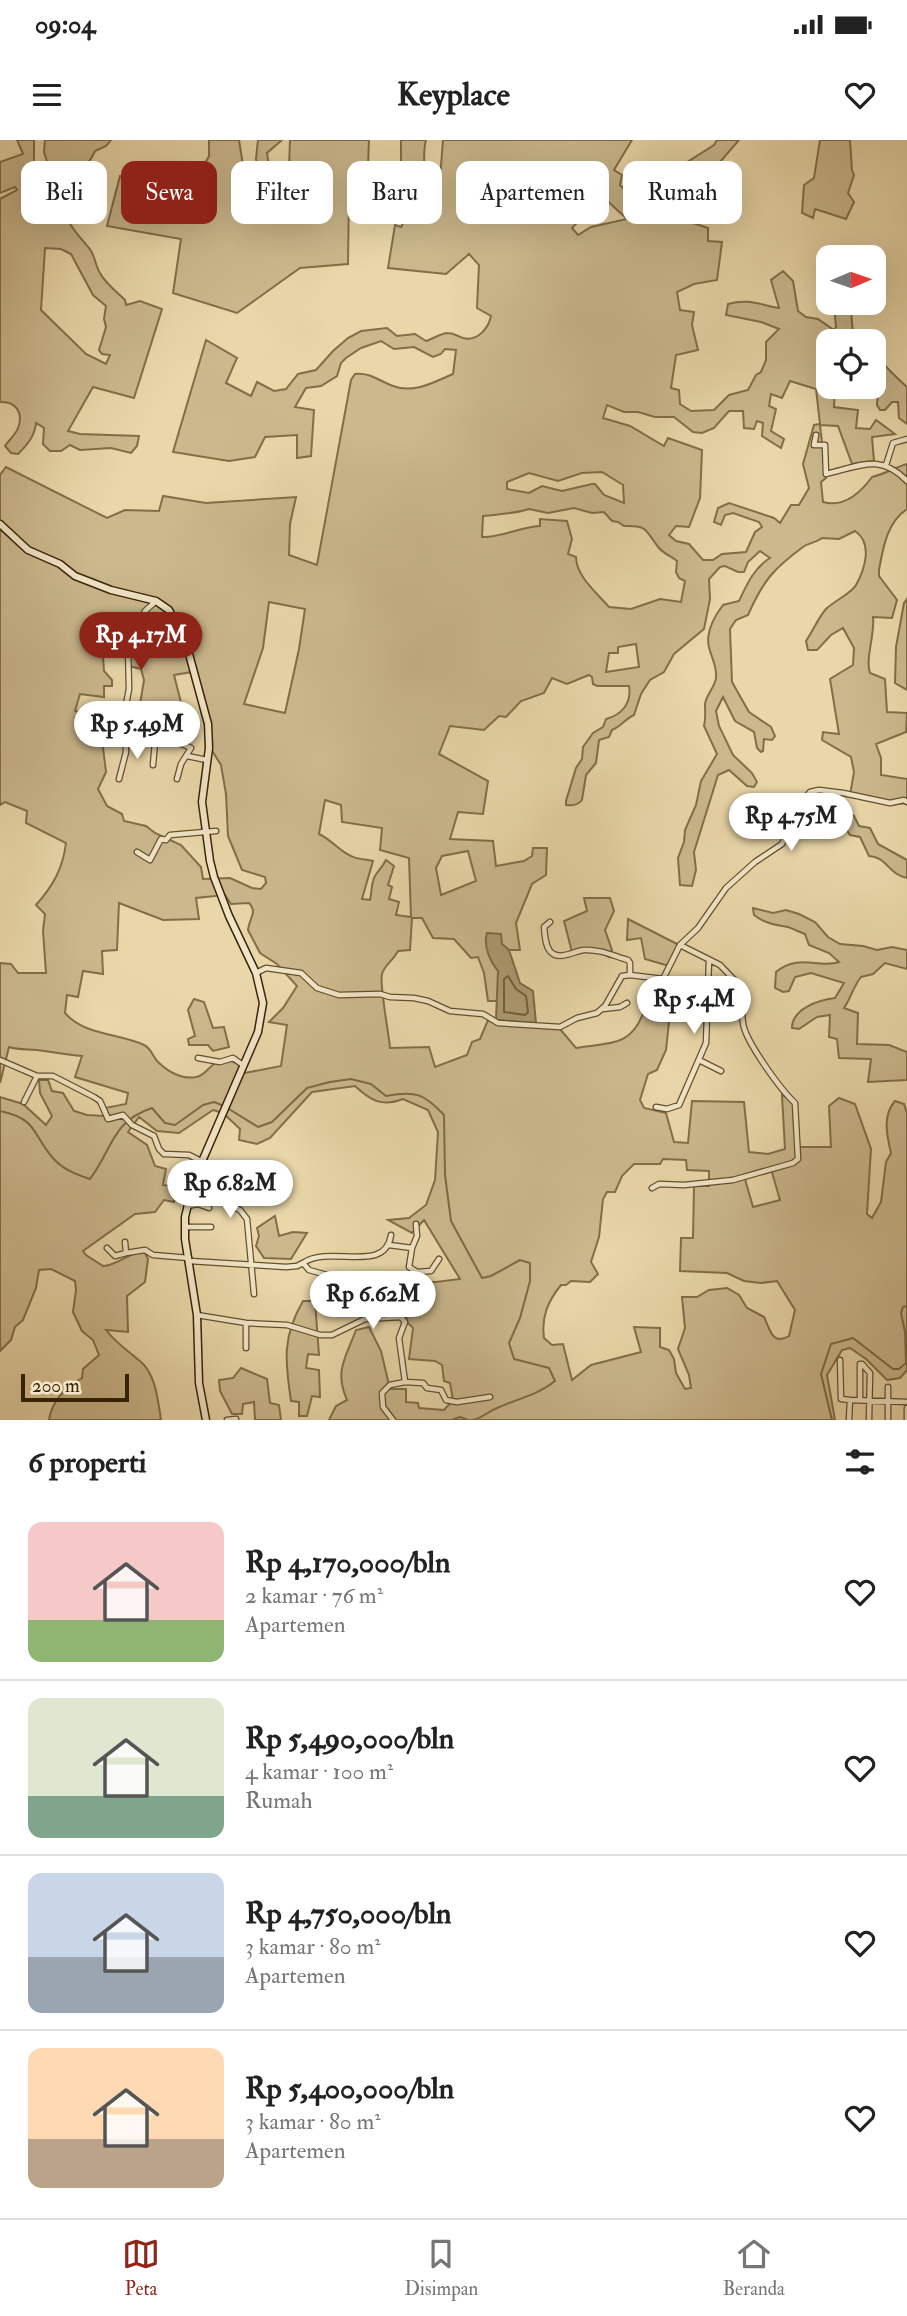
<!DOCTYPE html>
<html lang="id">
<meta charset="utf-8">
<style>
:root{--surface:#fff;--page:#f6f6f6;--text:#222;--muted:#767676;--line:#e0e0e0;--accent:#8f2418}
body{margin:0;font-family:"IM FELL Double Pica",serif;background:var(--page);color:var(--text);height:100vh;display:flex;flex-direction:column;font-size:26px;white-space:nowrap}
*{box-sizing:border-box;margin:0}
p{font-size:23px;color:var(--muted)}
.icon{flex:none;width:38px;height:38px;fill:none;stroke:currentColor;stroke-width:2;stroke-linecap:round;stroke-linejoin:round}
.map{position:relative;height:1280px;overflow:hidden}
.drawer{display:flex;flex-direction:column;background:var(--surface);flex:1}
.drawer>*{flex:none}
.hud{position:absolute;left:21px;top:21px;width:866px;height:63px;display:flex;gap:14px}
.needle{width:46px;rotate:88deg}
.tools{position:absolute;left:816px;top:105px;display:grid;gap:14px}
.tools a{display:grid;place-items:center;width:70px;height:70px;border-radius:14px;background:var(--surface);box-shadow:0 7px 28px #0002;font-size:35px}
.scale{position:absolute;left:21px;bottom:18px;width:108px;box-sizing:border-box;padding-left:7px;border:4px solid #382304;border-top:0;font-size:19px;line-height:24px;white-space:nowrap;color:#382304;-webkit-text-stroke:5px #f1e5c7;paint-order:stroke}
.price{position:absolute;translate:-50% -60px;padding:0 16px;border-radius:24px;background:#fff;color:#222;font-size:23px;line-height:46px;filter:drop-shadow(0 2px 4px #0008)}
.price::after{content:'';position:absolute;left:50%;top:42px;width:21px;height:16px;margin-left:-10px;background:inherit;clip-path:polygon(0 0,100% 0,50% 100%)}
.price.current{background:var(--accent);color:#fff}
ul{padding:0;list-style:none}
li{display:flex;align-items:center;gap:21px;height:175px;padding:0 28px}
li+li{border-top:2px solid var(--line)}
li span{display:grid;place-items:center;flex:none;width:196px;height:140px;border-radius:14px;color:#555}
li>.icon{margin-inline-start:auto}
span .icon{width:84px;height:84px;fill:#fffc;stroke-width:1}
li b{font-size:30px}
h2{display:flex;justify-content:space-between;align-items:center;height:84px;padding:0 28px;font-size:30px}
.pill{padding:0 24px;border-radius:14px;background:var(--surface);box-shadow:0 7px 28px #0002;font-size:24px;line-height:63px}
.pill.current{background:var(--accent);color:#fff}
.status{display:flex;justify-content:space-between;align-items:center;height:49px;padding:0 35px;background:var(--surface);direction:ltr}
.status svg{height:19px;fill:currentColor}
header{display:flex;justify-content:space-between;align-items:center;height:91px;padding:0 28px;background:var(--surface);font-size:32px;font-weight:700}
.tab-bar{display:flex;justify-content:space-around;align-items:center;height:98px;border-top:2px solid var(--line);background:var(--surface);font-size:19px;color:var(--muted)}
.tab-bar a{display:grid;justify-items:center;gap:4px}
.tab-bar .current{color:var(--accent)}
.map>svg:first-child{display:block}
.green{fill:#cbb88d;stroke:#826e48;stroke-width:2;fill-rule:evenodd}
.water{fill:#ad9a71;stroke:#7e6a45;stroke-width:2}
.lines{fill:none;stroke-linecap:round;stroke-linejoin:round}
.shore{stroke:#725e3a;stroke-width:2}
.stream{stroke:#7e6a45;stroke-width:2}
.street-casing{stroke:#64502d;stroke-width:7}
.secondary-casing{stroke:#382304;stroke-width:9}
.street{stroke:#f1e5c7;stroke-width:4.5}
.secondary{stroke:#f1e5c7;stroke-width:6}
</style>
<div class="status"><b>09:04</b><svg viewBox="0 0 49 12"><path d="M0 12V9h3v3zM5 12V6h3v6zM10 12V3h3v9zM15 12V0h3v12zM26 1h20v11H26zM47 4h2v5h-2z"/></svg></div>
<header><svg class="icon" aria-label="menu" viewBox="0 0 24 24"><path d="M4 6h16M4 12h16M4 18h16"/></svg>Keyplace<svg class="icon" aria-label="heart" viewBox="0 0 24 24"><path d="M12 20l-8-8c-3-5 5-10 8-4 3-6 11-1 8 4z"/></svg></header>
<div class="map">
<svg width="907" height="1280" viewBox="0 0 907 1280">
<rect width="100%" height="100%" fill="#e9d7a9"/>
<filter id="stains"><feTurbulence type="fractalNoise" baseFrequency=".00286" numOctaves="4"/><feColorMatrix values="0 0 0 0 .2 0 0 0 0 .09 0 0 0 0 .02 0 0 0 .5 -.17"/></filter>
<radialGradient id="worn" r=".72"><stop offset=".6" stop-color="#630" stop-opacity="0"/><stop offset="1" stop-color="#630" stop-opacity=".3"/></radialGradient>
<path class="green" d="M17 0H34V33L41 36 48 25 44 12 45 0H111L106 6 95 11C88 28 68 42 66 62 63 82 78 94 89 108 95 115 95 125 100 133 105 143 117 152 125 160L126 165 140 161 162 169 134 258 93 247 68 291 80 294 139 296 137 306 131 313 111 308 80 310 70 305 61 311H50L43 304 44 288 36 283C35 296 27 305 18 314L11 313 5 306C9 300 16 294 18 288 24 272 15 261 0 262V59L17 50 15 47 0 53V22L23 14ZM45 108 61 109 71 114 93 155 106 166 104 179 106 187 99 210 102 214 110 215 106 224 86 214 41 170Z
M209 0H239L248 57 253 54 261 43 256 19 258 0H282L267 13 272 49 262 60 277 64 288 53 290 0H369L367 51 349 54 348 124 300 128 237 173 173 153 181 99 107 86 120 36 193 45 209 16Z
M401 0H426C423 8 424 44 427 51H439L443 0H632L614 30 622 35 620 45C641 68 642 58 668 50L681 26 714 5 717 0H739L720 22 707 23C702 30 695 33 690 39 682 49 675 65 675 77L708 88V101L722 102 717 140 694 144 677 152 680 170 694 172 692 185 698 210 676 215 671 248 679 250 680 264 691 271 714 270 729 255 748 250 756 235 761 232 766 220V202L779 189 761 182 726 175 728 164C749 158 760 165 779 168L771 140 783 131 793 141 798 171 806 177 818 179 834 190 836 187 834 165 851 171 853 193 871 201H828V247H835L834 267 858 270 856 288 870 289 876 280 895 294 872 297 874 321 852 324 838 286 820 285 826 338 821 342 823 362C844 368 861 352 872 337 885 334 894 328 907 324V369C887 382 883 408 879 430V436L897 460 892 478 873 477C875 495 865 519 870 533L885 539 887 572 907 573 906 592 876 604 881 618V635L907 639V663L888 665 862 656 850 655 854 632 851 617 822 600 823 592 839 594 830 539 853 525 854 508 843 488 831 495 817 510H808L806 501C813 491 818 478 826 469 834 461 852 453 856 445 865 429 873 403 855 391L839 399 822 398C816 403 810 402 803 407 773 429 763 441 748 475L736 480 730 489 732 542 749 572 771 587 775 596 772 600 764 599 763 611 761 612 757 608 754 592 735 581 723 557 716 571 719 586 733 615 752 633 757 642 754 647 747 646 729 630 718 635 694 712 696 730 692 746 680 745 678 718 684 702 685 690 696 665 701 641 717 614 704 586C706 578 705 572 705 564 706 555 715 547 716 538 717 528 713 520 710 511 704 495 714 477 723 465L739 461C747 444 754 428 770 418L760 411 748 422 744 432H738L725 426 720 427 709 439 710 459 704 489 674 514 664 532 650 540 641 554 634 575C625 579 622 586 612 590L609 597 599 600 596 623 586 635 582 660C578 665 572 666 566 665V661L576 628 582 619 583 607 593 593 603 587 606 579C621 575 632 564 629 546H597L593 544 592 537 589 535 567 544 552 538 544 553 521 561 506 577 499 576 484 590 450 586 439 614 488 641 483 674 458 672 450 699 493 701 496 726 524 721 532 716 533 708H547L546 735 532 744 516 783 520 810H509L502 804 497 861H488L484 833 478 817 471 818 454 799 433 798 422 778H412L410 810 398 811C393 821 385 824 382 834 379 843 389 894 390 908L429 907 435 927 467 915 472 902 480 899 488 880 502 885 505 881H508V885L560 889 576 908C609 902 631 908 644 871L660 872 662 863 674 864 675 856 683 858 682 872 670 873 666 910 657 930 648 934 640 960 644 968 666 973 674 1002 688 1003 692 961 744 962 749 1012 768 1014 785 1009 782 955 794 962 798 1007H831L829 966 839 958 855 964 871 1009 867 1074 872 1078 881 1062 886 1022 891 1013C887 996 882 976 895 961L904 964 907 973V1230L900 1238 887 1240 866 1219 850 1208 842 1210 827 1235 835 1280H329L336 1266 347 1260C334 1231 346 1217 356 1190L369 1187 381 1211 390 1249H406V1262L418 1263 419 1268 444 1270 453 1260 450 1243 444 1241 442 1225 435 1221 409 1219 413 1188 406 1181 409 1162 407 1154H385V1141L436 1142 460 1139 424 1080 412 1093 388 1080 409 1078 426 1065 435 1040 438 992 428 970 403 959C382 967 371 961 355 946L312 952 270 998 257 1004 239 1000 240 989 223 973 213 970 179 993 157 991 139 977 128 992 147 1005 155 1026 166 1029 163 1045 177 1047 174 1062 164 1060 155 1072 135 1074 83 1111 86 1115 103 1126C118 1125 130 1112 144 1111L148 1119 145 1142 127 1156 128 1192 106 1190C116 1203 128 1211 140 1221 156 1234 158 1261 161 1280H49C52 1260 66 1247 82 1238L83 1229 99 1215 93 1200 82 1191 73 1172 76 1150 75 1141 51 1129 39 1130 36 1148 23 1180 15 1187 11 1200 0 1211V957L23 964 46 985 52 976 40 953 39 940H48L52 951 63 953 74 971 87 975 104 976 105 968 126 964 128 953 75 937 82 916C67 915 53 912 37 910 27 909 19 910 9 907L0 943V823L11 824 18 833H46L43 791 45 774 36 765C53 746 63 728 66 703L26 683 27 671 5 662 0 665V335L6 327 107 378 125 370 159 371 163 356 206 363 296 357 290 384 289 415 317 425 351 240 355 234C370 232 379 241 393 246 414 254 434 242 453 234L456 210 445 209 441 214 433 217 414 207 394 209 381 201 361 208 346 218 341 223 337 236 321 246 306 248 295 267 314 270 311 316 297 318V295L265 297 255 317 229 321 173 312 206 200 237 218 226 243 251 256 257 242 274 251 286 249 298 234 316 230 333 211 348 198 361 191 387 188 397 196 415 194 426 201C433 199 439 194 447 193 455 193 457 196 463 198 478 202 489 187 491 176L477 168 479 125 469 114 446 134 388 128 395 85 401 87 409 73V47L401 45ZM602 56 627 79 591 87 578 95 572 88ZM790 241 816 249 820 284 814 285 803 324 809 348 799 365H791L780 383 774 378 729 363 718 368 714 382 721 385 725 375 733 373 759 382 762 387 755 392 746 412 722 414 713 420H703L689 404 676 401 669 395 676 386 689 387 700 358 702 310 668 298 664 306 630 286 603 278 607 265 624 272H638L655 277H674L693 292 702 293 714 288 729 271H743L744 288 754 289 757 281 763 283 762 296 781 308 784 299 771 291 776 269 769 266 771 254 782 258ZM602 332 623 345 624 363 604 355 595 344H592L562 351 542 346 529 353 507 349V342L529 333 558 341 582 333ZM529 369 548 373 574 368 592 373 604 372 612 381 618 382 624 386C649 385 645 391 659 408 664 414 671 416 677 421L676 432 679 438 685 441 681 462 660 459 631 469 609 467C597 453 576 436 576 417L568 414 572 399 567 381 540 379V386C518 387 502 398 482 397L483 376C499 374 514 374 529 369ZM269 462 305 469 299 509 285 573 244 564 263 508ZM636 504 639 527 606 532 609 513H618V507ZM103 516H127L129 526 141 529 144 540 140 564 166 569 188 590 174 535 192 532 211 609 221 625 226 654 228 696 242 730 265 737 266 743 261 749 252 748 230 738 203 739 201 727 181 705 155 693 146 686 124 681 122 674 107 666 98 649 106 632 99 575 75 571 80 554 104 557V546H112V540L104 531ZM325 660 341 665 342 682 382 688 380 710 409 718 411 777 396 775 399 762 389 759 392 747 388 745 394 726 386 720C383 726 378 731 375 736 371 743 372 752 370 760L362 759 373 721C366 719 358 720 351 716 338 710 332 700 319 694ZM468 711 476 741 441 755 436 728 442 716ZM225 755 231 764 249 763C258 773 249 778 248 790L260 813 277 824 297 846 283 868 269 882 287 885 281 926 245 933 240 925 229 920C224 921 218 921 214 924 208 928 204 936 196 937 182 940 167 931 158 922 152 916 152 909 144 905 119 893 85 896 65 873L67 855 78 857 83 831 103 834 102 811 117 810 119 763 163 780 199 779 196 758ZM663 1019 686 1020 687 1030 709 1031V1046H694L693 1098H681L680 1131 727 1133 744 1141 761 1143 777 1141 795 1170 789 1196C772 1206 770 1189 764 1177L747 1168 739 1155 727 1148 709 1150 697 1157H682L685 1188 678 1209 689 1235 691 1248 685 1249 676 1233 674 1219 669 1210 660 1207V1188L634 1187 641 1212 591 1225 572 1240 563 1204 552 1205 544 1198C541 1177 548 1161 561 1145H566L571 1141 590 1142 598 1134 591 1122 599 1097 603 1059 607 1052H615L622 1036 634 1024H660ZM771 1029 780 1060 753 1067 745 1039Z
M820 0H850L852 30 854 35 848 53 854 62 846 79 815 69 813 78 802 73 804 45 814 38Z
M873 202C877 221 893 234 907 247V284L899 278 898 262H892L885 270H880L877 265 878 248 873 239Z
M907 459V550L895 543 896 507 904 463Z
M844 670 854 676 859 686 870 688 878 704 907 720V738C888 734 887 717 869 716L860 697 850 695 846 689 824 678 826 671Z
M584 758H610L614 771 605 790 612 810 609 817 594 809 572 812 564 781 587 771Z
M753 768 773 773 786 770 799 774 815 782 828 797 840 804 863 806 877 810 892 807 907 810V829L885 823 873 834 861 837C853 847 851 858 844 868L858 873 857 904 889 905 907 912V940L868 942 871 919 839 918 837 899 829 897 830 875 817 877 799 889 792 888C792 869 818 860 835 858L844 843 811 833 795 837 789 851 783 852 775 848 776 832C799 813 818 829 839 822L829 813 809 805 805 794C799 792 794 789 788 787 775 785 764 783 754 775Z
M628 779 681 806 669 826 645 819 641 798 627 800Z
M194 859 204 862 213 888 224 887 229 907 213 911 208 905H189L188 899 195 896 188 870Z
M275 1076 279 1096 293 1092 307 1093 291 1119 264 1118 256 1106 259 1096 257 1088Z
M303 1161H315L319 1215 308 1214 306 1228 319 1230 320 1257 312 1256 307 1276H299V1262L291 1261C285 1221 282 1197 303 1161Z
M241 1228 267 1239 270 1263 279 1265 281 1280H255L254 1262 243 1264 242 1274H232L220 1251 219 1240 233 1238Z"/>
<path class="water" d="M487 793 501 794 502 804 509 810 520 843 533 851 536 883 496 880 498 831C490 821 483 806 487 793Z"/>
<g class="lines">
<path class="shore" d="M508 836 516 849 526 856 528 872 525 875 504 872V839Z"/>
<path class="stream" d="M229 969 258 987 272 982 307 948 330 942 351 939 371 944 386 956C417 950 423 954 444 975L445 1035 451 1081 482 1138 491 1136 520 1120 530 1123V1141L520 1178 509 1203 514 1219 549 1228 555 1241C538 1255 517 1259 497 1268 487 1272 483 1278 472 1280
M0 971C38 979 32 994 52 1017 62 1029 75 1034 90 1039 113 1008 112 981 152 968L165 983 175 985 203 965 214 962 224 966
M452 1280 460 1277 468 1280
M832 1280 821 1234 831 1204 853 1198 893 1229H899L906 1223 905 1192 901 1173 903 1167 907 1166"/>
<g class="street-casing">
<path id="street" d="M816 295 814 305H825L826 334C860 326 880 313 907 341
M886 325 893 303 907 299
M114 600C135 598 173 598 191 608L181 624 177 639
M187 616 207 620
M153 625 155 602
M119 639 126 612 124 575 129 549 128 508 141 485 145 471 155 462
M137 712 150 720 161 699 166 700 170 695 216 691
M550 782 544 787C545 795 545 808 552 813 560 820 575 811 584 810 600 809 614 816 628 820L630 823V835
M256 833 266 828 301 833 317 848 339 855 380 854 390 857 414 858 428 861 450 871 483 874 498 883 560 887 577 878 597 873 605 866 622 836 630 835 663 839 680 805 698 788 726 748 755 722 782 704 803 660 810 652 819 650 843 653 890 663 904 660 907 662
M603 869 620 867 627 863
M198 918 220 922 233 918 243 925
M0 920 37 936
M699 920 721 931
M24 962 37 936H53L94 957 100 961 108 979 123 975 132 985 154 996 159 1009 164 1014 189 1015 201 1021
M656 967 667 969 679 965 706 903 709 820
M194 1040 211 1045 213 1051 230 1059 229 1065 240 1070 247 1079 254 1154
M652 1048 659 1044 684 1045 733 1040 793 1023 798 1019 795 963C781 950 745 901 743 883 741 872 743 860 743 849L720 825 680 805
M187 1066 198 1064 209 1068
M185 1087H211
M125 1102 126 1113 145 1110 153 1115 189 1118
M389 1105 412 1108 409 1127 417 1132 431 1131 439 1119
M107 1108 115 1116 126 1113
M412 1108 417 1096 416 1084
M190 1121 286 1127 297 1126 303 1123 309 1130 327 1135 328 1144
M303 1123C331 1104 385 1135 391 1095
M197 1175 246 1183 287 1185 320 1195H332L365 1179 401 1177 405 1182 399 1198 405 1242 423 1243 427 1248 441 1250 446 1260 457 1262 490 1257
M246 1183V1208
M840 1220 841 1259 850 1260
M860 1260V1224H862L870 1233 869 1280
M227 1280 236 1279
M393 1280 383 1267 382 1253 390 1245 405 1242
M849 1280 850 1260 907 1262
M888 1280V1247
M907 1280V1268"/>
</g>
<g class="secondary-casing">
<path id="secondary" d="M0 384 28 410 60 424 75 436 111 450 156 461 169 470 186 503 208 584 209 608 202 662 210 721 214 737 229 776 256 833 263 863 258 892 194 1040 185 1077V1099L197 1175 199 1243 206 1280"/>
</g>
<use href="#street" class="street"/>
<use href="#secondary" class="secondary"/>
</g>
<rect width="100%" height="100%" filter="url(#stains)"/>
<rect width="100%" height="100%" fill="url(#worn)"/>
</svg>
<div class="tools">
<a><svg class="needle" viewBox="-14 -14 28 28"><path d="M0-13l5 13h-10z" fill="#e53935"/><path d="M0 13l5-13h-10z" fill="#767676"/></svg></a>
<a><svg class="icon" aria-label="locate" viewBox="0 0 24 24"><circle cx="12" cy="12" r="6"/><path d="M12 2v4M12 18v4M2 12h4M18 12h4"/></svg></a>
</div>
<div class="scale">200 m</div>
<b class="price current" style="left:141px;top:532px">Rp 4.17M</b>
<b class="price" style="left:137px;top:621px">Rp 5.49M</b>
<b class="price" style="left:791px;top:713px">Rp 4.75M</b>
<b class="price" style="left:694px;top:896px">Rp 5.4M</b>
<b class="price" style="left:230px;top:1080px">Rp 6.82M</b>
<b class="price" style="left:373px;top:1191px">Rp 6.62M</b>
<div class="hud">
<a class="pill">Beli</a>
<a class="pill current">Sewa</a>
<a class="pill">Filter</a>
<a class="pill">Baru</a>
<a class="pill">Apartemen</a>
<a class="pill">Rumah</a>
</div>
</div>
<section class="drawer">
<h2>6 properti<svg class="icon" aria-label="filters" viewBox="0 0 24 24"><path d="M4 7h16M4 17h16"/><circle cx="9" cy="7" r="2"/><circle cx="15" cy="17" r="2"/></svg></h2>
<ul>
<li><span style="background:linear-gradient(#f6c9c9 70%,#8fb573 0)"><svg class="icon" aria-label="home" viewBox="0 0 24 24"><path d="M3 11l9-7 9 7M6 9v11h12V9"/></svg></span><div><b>Rp 4,170,000/bln</b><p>2 kamar · 76 m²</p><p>Apartemen</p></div><svg class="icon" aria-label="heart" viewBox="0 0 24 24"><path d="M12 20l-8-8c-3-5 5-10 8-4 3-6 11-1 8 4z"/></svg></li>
<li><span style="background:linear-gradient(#dfe7d0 70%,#7fa58c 0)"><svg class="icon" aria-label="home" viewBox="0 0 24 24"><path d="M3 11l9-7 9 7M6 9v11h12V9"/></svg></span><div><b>Rp 5,490,000/bln</b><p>4 kamar · 100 m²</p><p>Rumah</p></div><svg class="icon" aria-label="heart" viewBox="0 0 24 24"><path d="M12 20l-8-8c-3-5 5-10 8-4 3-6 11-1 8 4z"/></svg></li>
<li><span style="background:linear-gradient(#c9d6e8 60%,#9aa5b1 0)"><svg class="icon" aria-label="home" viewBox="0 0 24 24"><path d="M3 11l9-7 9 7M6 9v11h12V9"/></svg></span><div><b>Rp 4,750,000/bln</b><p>3 kamar · 80 m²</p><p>Apartemen</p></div><svg class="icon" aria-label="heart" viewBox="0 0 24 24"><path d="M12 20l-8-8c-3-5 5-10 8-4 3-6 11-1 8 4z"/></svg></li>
<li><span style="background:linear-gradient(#ffd9b3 65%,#b9a48a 0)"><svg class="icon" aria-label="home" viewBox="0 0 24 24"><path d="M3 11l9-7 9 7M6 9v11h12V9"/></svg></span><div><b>Rp 5,400,000/bln</b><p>3 kamar · 80 m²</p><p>Apartemen</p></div><svg class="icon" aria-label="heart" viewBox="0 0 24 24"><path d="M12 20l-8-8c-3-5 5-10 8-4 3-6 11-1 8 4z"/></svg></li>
</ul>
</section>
<nav class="tab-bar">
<a class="current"><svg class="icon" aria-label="map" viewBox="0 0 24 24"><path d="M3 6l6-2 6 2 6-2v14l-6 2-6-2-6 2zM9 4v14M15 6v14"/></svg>Peta</a>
<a><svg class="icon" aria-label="saved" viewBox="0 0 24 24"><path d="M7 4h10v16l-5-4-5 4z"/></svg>Disimpan</a>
<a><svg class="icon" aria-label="home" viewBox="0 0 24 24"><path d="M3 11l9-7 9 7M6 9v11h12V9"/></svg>Beranda</a>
</nav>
